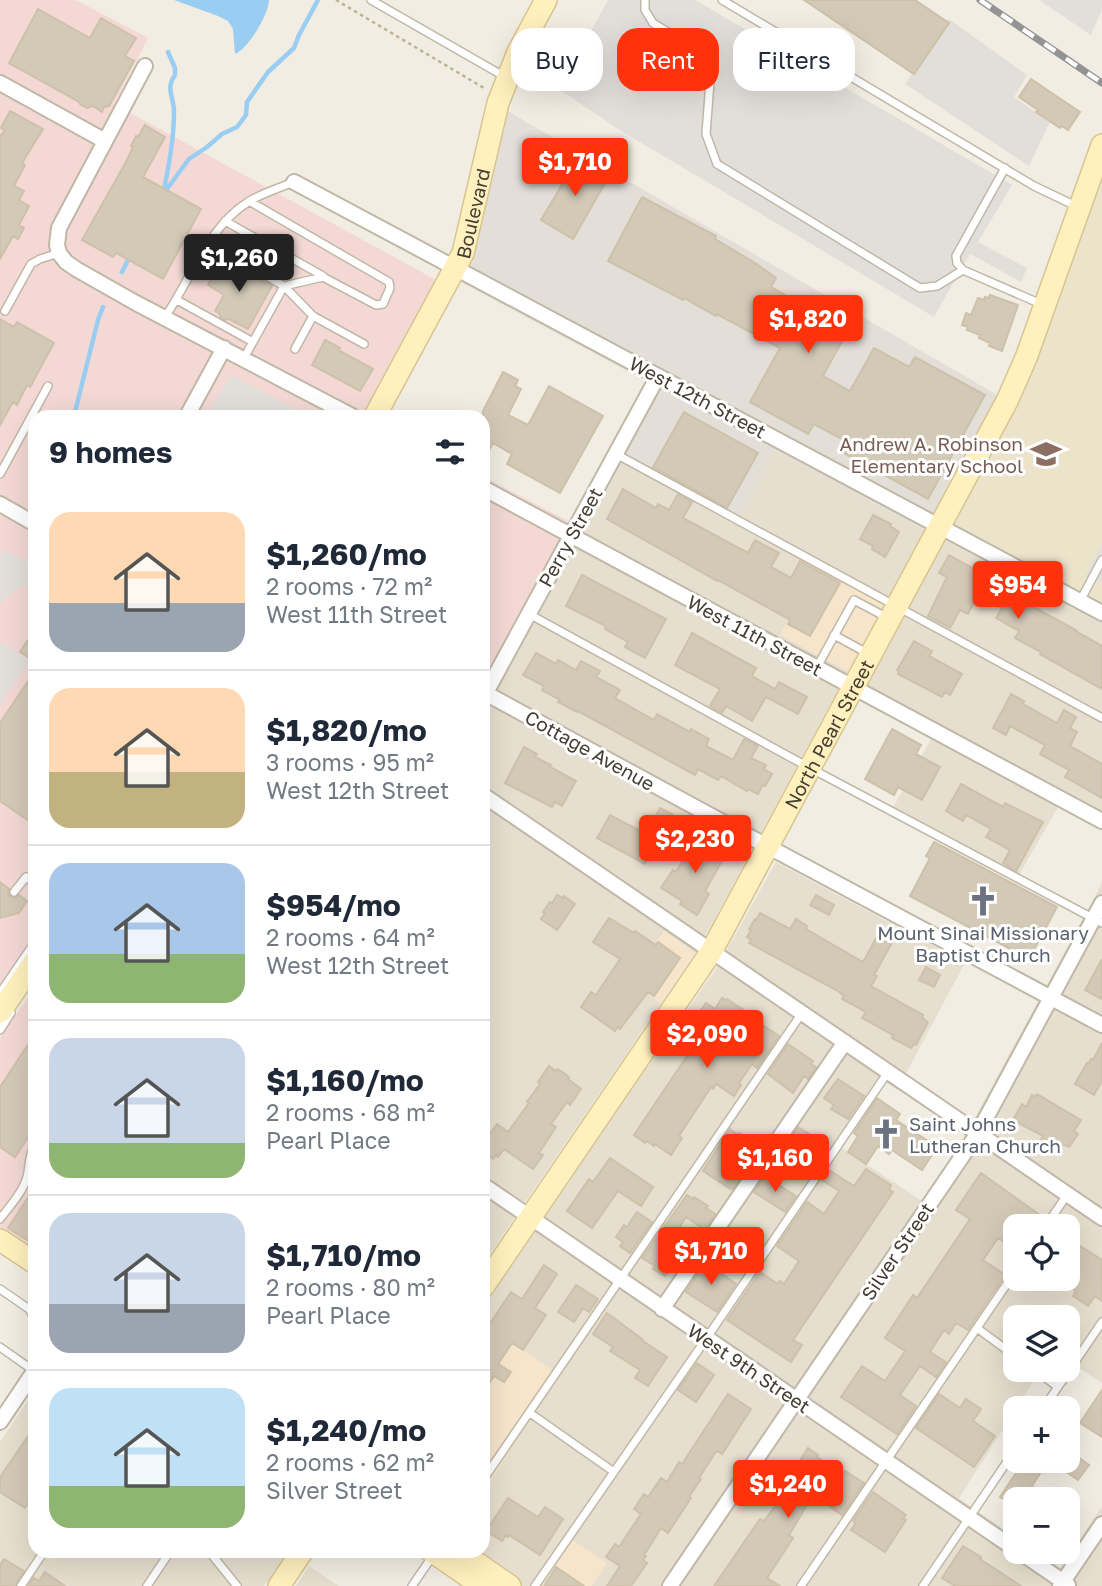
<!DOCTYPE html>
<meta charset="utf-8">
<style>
:root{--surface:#fff;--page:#f6f6f7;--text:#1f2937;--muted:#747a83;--line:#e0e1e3;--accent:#ff330b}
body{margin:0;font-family:"Golos Text",sans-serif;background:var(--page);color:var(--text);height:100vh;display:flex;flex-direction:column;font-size:26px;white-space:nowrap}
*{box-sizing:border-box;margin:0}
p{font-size:23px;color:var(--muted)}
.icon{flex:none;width:38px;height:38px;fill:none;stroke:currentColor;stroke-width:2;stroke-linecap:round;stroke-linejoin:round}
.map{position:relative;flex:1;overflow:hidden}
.panel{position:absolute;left:28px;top:410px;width:462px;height:1148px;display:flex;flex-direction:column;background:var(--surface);border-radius:21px;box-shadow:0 7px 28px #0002}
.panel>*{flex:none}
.guide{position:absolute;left:511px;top:28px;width:485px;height:63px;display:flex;gap:14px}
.fabs{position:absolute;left:1003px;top:1214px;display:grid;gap:14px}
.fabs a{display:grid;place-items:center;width:77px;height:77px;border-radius:14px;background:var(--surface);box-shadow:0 7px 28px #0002;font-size:35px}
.price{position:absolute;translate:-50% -60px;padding:0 16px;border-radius:7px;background:var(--accent);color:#fff;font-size:23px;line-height:46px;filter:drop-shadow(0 2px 4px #0008)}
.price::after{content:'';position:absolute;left:50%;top:42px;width:21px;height:16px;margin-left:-10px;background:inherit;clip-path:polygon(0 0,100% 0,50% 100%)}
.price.on{background:#222;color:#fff}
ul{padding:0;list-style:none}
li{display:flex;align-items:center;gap:21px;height:175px;padding:0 21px}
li+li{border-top:2px solid var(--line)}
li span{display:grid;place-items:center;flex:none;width:196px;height:140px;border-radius:21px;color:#555}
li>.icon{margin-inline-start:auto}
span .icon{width:84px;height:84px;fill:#fffc;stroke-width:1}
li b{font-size:30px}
h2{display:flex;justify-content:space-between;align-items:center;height:84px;padding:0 21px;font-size:30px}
.tag{padding:0 24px;border-radius:21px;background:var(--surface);box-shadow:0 7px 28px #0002;font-size:24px;line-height:63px}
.tag.on{background:var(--accent);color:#fff}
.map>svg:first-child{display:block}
.residential{fill:#e6dfcf;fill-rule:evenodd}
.commercial{fill:#f6e4cb}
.industrial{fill:#e3ded7}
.education{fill:#ece3cb}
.medical{fill:#f3d8d4}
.parking{fill:#e2dfdb}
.water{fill:#9acdf2}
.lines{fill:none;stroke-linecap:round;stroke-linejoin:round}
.stream{stroke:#9acdf2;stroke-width:4.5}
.building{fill:#d3c9b7;stroke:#cec1aa;stroke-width:2}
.lane-casing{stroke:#c0b8a7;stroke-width:10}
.street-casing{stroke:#c0b8a7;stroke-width:18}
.secondary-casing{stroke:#d7c591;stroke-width:24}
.path{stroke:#bfb195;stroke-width:2.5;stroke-dasharray:3.5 3.5;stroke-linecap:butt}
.lane{stroke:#fff;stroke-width:7}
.street{stroke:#fff;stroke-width:14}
.secondary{stroke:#fff0be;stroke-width:21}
.rail-casing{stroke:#939393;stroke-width:7}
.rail{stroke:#fff;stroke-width:4.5;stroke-dasharray:13;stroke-linecap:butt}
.labels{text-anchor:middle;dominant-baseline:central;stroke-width:6;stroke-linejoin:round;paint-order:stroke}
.street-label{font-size:19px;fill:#433d32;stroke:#fff}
.education-label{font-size:19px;fill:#785e54;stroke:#fff;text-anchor:end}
.worship-label{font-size:19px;fill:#5b616d;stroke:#fff}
</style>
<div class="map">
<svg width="1102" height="1586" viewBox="0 0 1102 1586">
<rect width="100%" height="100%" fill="#f2ede2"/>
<path class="residential" d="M774 450 926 531 851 673 833 699 715 918 695 953 664 931 630 982 661 1003 483 1264V679L607 454 735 523Z
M953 523 1102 604V830L1058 807 1019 875 893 808 931 739 859 701Z
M776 862 965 963 897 1090 885 1082 840 1147 922 1201 965 1136 1102 883V1383L1079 1368 1066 1386 1044 1370H1068V1318H1015V1370H1041L959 1498 1015 1537V1552H1037L1060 1568 1102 1506V1586H591L607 1563 539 1586H522L471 1551 483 1550V1493L558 1374 483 1324V1302L716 969ZM1015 1227H1068V1279H1015Z
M35 1390V1550H164L172 1556 176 1550 289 1551 264 1586H0V1442Z
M309 1566 339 1586H296Z"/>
<path class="commercial" d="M818 562 889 599 851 673 780 635Z
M664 931 695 953 661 1003 630 981Z
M483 1324 559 1374 483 1493Z
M571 1539 607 1563 591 1586H539Z"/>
<path class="industrial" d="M504 109 999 396 926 531 774 450 736 524 607 454 646 381 459 281Z"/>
<path class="education" d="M1102 171V604L953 523 1027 384Z"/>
<path class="medical" d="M0 0H76L148 38 114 104 438 281 364 416H35V938L0 989Z
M483 476 570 522 483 679Z
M35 987V1255L0 1231V1038Z"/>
<path class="parking" d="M608 0H695L1012 185 978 242 1027 268 1021 282 970 254 934 317 618 129 559 89Z
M1039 0H1102V10L1091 35Z
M949 19 1027 75 1014 97 1050 122 1029 166 905 84Z
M230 375 309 416H207Z
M1102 544V584L1085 576Z
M4 550 35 566V583L17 588 0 604V557Z
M0 641 30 661 0 704Z"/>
<path class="water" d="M174 0H269C269 14 248 49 235 54L233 29 228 21 218 16Z"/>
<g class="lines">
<path class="stream" d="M164 190C169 164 174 138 174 112 174 96 165 89 175 75V68L168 52
M164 193 189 159 207 147 222 134 237 127 246 115 247 102 268 72 294 48 299 35 318 0
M122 272 130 256
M74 416 98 320 103 307"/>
</g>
<path class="building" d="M804 0H915L949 23 914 74Z
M38 9 90 38 101 18 136 38 125 56 134 61 109 106 104 107 102 112 93 106 87 108 80 104 79 102 9 63Z
M1031 79 1080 112 1068 130 1062 126 1060 128 1036 112 1038 110 1019 97Z
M10 111 43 129 22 163 25 165 14 186 24 191 19 200 29 206 19 225 24 228 18 239 13 236 0 259V136L5 131 1 128Z
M145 125 165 137 143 177 201 209 163 279 116 253 113 257 82 240 127 160 133 147 131 146 136 136 138 137Z
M578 158 609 176 573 239 541 220Z
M642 197 716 236 715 239 755 263 776 278 771 287 848 330 823 376 850 391 874 348 909 367 915 357 985 395 928 499 844 453 849 443 814 424 808 434 750 402 780 348 717 314 716 316 684 298 683 300 608 261Z
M222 259 272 286 248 329 229 319 225 320 220 317V314L215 311 224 295 208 285Z
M990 295 1018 305 1002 351 989 346 990 343 979 338 980 335 967 330 968 327 962 325 966 313 971 315 978 298 984 300 985 297 989 298Z
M0 319 14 327 17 322 54 343 30 387 27 385 17 405 13 402 0 425Z
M325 340 340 348 338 350 373 369 360 391 312 365Z
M503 372 518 380 515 386 521 389 508 415 528 425 549 386 603 416 560 493 507 464 512 454 493 443 483 461V411Z
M684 412 758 453 727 508 653 467Z
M623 489 656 508 658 504 669 510 678 494 692 502 683 518 748 553 755 540 779 553 771 567 791 578 800 561 840 583 810 636 788 624 790 620 718 580 717 581 689 565 607 519Z
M873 515 891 524 890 526 899 532 885 557 872 549 873 546 860 539Z
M949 555 999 583 997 587 1076 630V631L1102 646V689L1040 654 1041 652 1015 638 1019 631 996 618 1002 608 978 595 968 614 960 610 950 628 928 616 947 577 939 573Z
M582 575 666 619 645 658 625 647 628 642 605 629 606 626 566 606Z
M692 633 756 668 752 676 775 689 779 682 807 697 798 714 766 697 752 721 726 706 722 713 710 706 720 689 675 665Z
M27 641 35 646V662L20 652Z
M914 641 932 651 929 656 962 674 950 695 945 692 942 697 898 674 899 671 897 670Z
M536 653 556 664 558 660 576 670 581 661 600 671 596 677 620 690 615 698 654 720 657 714 690 732 691 729 709 739 706 746 733 760 744 739 758 746 751 758 766 765 764 769 772 774 765 786 763 785 758 794 748 789 747 791 721 776 718 780 698 769 695 775 578 711 577 712 558 702 560 700 542 690 544 686 523 675Z
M35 671V825L0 801V723Z
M1011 694 1024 701 1023 704 1057 723 1064 710 1076 717 1070 728 1077 732 1070 746 1102 764V798L1065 777 1069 770 1040 754 1045 745 1010 726 1006 735 993 728Z
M892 729 921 745 916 754 940 767 922 800 898 787 894 795 865 779Z
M524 747 537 754 535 757 551 765 550 767 576 781 562 806 555 802 552 807 505 783Z
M961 784 1003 807 1005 803 1043 822 1016 871 1003 863 1010 850 986 837 991 829 966 815 963 821 946 811Z
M660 808 681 819 671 836 663 831 645 864 597 838 610 815 646 834Z
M699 837 727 852 705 891 709 894 697 915 680 904 682 901 661 888 673 870 676 872 687 853 689 854Z
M934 842 1057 907 1029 959 910 896 930 858 926 856Z
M0 882 9 889 8 894 11 897 16 898 19 895 27 901 19 913 0 918Z
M557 895 563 898 564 896 575 904 557 930 541 919 545 913 543 912 550 902 552 903Z
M816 895 834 905 829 915 810 905Z
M760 913 790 929 796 919 807 926 806 929 818 936 863 962 879 933 893 941 874 975 877 976 871 986 923 1015 922 1018 928 1022 916 1045 914 1044 911 1048 892 1038 893 1035 862 1018 866 1012 842 999 844 996 838 991 749 943 751 940 747 937 751 930 749 929 755 919 756 920Z
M609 918 634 933 635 931 656 945 658 942 680 958 654 996 648 992 620 1029 618 1027 615 1031 581 1007 591 992 596 995 620 959 593 942Z
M1102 959V999L1085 990Z
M926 967 940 975 934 987 919 980Z
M722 998 726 1000 727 999 748 1013 747 1015 779 1036 757 1068 752 1064 739 1083 741 1085 734 1096 716 1084 713 1089 711 1087 679 1136 682 1138 671 1155 655 1144 654 1146 647 1141 645 1143 634 1135 693 1047 688 1044 700 1026 693 1022 706 1003 715 1009Z
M35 1034V1127L15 1157 0 1147V1087Z
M1102 1043V1081L1094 1095 1075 1084 1087 1063 1088 1064 1091 1059 1093 1060Z
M788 1044 813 1061 811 1064 816 1067 808 1079 804 1076 793 1093 768 1074Z
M549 1066 556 1071 558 1069 569 1077 568 1079 581 1089 570 1105 567 1102 551 1124 556 1127 539 1153 543 1155 533 1169 504 1149 498 1157 496 1155 493 1159 483 1152V1144L497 1124 508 1132 529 1103 527 1102 540 1084 538 1082Z
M838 1079 864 1096 848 1119 831 1109 834 1105 824 1098Z
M1037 1094 1081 1120 1074 1131 1078 1134 1069 1147 1063 1144 1061 1148 1059 1146 1056 1150 1041 1140 1043 1136 1013 1120 1022 1104 1026 1107 1032 1095 1035 1097Z
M877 1098 900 1114 896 1120 937 1147 922 1170 892 1150 889 1154 878 1146 866 1164 848 1152 858 1136 854 1133Z
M798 1127 819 1140 823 1144 822 1146 827 1149 817 1163 787 1144Z
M730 1129 738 1135 739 1133 752 1141 751 1143 760 1149 732 1190 703 1171Z
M610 1158 653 1187 641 1206 618 1191 592 1228 567 1211 589 1179 593 1182Z
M866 1169 891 1185 889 1189 893 1192 793 1340 802 1345 791 1362 727 1320 760 1272 778 1284 780 1281 784 1284 799 1261 777 1246 807 1202 824 1214 839 1191 822 1180 829 1170 854 1186Z
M981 1173 1044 1218 1039 1227H1015V1249L998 1238 983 1260 1005 1275 968 1330 956 1323 949 1334 944 1330 930 1352 946 1362 936 1377 920 1366 900 1395 916 1406 897 1434 841 1397 862 1366 885 1381 905 1351 885 1338 913 1295 917 1298 970 1219 956 1210Z
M765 1176 796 1196 785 1212 754 1192Z
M35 1187V1245L8 1228Z
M687 1195 693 1199 694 1197 708 1206 706 1208 715 1214 705 1230 686 1217 673 1237 683 1244 671 1262 673 1264 665 1276 653 1269 655 1266 642 1258Z
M637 1212 652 1222 630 1253 620 1246 623 1242 616 1237 624 1225 627 1227Z
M1068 1239 1076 1245 1077 1244 1102 1260V1301L1095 1296 1088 1306 1073 1296 1076 1291 1068 1285Z
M707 1261 722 1271 721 1273 736 1284 717 1312 686 1292Z
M544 1265 557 1274 535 1308 546 1315 523 1350 512 1343 498 1364 511 1372 504 1382 494 1376 483 1393V1326L487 1328 511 1292 522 1299Z
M576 1285 598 1299 589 1312 583 1308 574 1322 558 1312Z
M607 1313 642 1339 643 1341 667 1357 648 1386 635 1378 640 1370 610 1351 613 1347 593 1334Z
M697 1363 714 1375 696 1402 678 1390Z
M1102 1390V1437L1080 1423Z
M728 1394 751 1409 722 1454 718 1451 715 1453 699 1478 701 1479 689 1497 691 1498 668 1533 661 1528 644 1555 646 1556 643 1560 647 1563 631 1586H607L620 1566 606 1557 615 1544 619 1547 641 1514 634 1509 644 1494 648 1497 661 1478 667 1482 679 1462 682 1464Z
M939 1394 960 1408 966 1399 981 1409 973 1421 995 1436 974 1467 916 1428Z
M35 1426V1494L25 1508 0 1492V1477Z
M808 1448 818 1455 817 1457 843 1474 845 1471 864 1483 842 1515 813 1495 789 1535 793 1538 767 1578 780 1586H714L760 1519 764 1521 779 1501 794 1478 790 1476Z
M1068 1450 1089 1465 1078 1480 1050 1461H1068Z
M1024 1461H1048L1032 1486 1051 1500H1015V1507L1000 1497Z
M873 1492 906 1515 903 1519 906 1520 885 1552 851 1530 856 1523 853 1521Z
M508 1498 538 1517 545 1507 563 1519 540 1555 509 1535 508 1537 506 1535 502 1541 486 1531Z
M963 1546 981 1557 980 1559 1021 1586H955L942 1578Z
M4 1559 24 1571 15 1586H0V1565Z
M556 1567 584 1586H544Z
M45 1572 65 1586H28L34 1578 39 1581Z"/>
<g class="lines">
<g class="lane-casing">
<path id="lane" d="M371 0 507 78
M645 0V10L653 23 702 53 711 68 706 134 717 164 920 288 937 286 963 270
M722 0 1034 186 1078 207
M1005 168 956 256 957 263 963 270 1041 304
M249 201 389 282 390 288 383 304 376 305 323 277 284 286
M225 221 323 276
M209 243 284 286 244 358
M284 286 313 316
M177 300 253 342
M5 311 31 264 40 259 59 253
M165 317C191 279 208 227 248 202 262 193 279 188 294 182
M295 349 313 316 364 344
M616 454 1102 718
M0 474 48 386
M1080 601 1102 560
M529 614 810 768 1102 923
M834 635 867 653
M817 667 854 600 886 617
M14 892 26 877 35 884
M0 993 35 942
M0 1030 11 1013
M0 1219C9 1207 23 1192 27 1177 30 1165 28 1156 35 1145
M1045 1227 1067 1195
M0 1289 29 1309 35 1300
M29 1309 35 1319
M977 1328 1015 1356
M0 1347 34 1371
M1035 1370 1058 1387
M1043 1409 1102 1322
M530 1413 614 1472
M483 1480 802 1013
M208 1550 237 1586
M21 1586 45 1550
M147 1586 171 1550
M412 1586 434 1554
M535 1586 706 1339 888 1072
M801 1586 1015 1272
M923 1586 1015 1450"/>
</g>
<g class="street-casing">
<path id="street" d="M145 66 59 228 57 245 59 253 66 262 76 269 136 303 352 416
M0 83 105 141
M294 182 1102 613
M187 416 224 348
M483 488 1102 821
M0 504 35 524
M485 693 750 837 1102 1025
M483 698 658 376
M483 795 1102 1218
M483 1185 1015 1549
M662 1309 845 1042
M0 1422 35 1370
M1020 1552 1068 1585
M670 1586 978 1133 1102 903
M1060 1586 1102 1524"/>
</g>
<g class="secondary-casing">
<g id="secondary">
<path id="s1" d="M375 416 463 253 498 103 518 52 546 0"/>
<path d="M0 1012 35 961"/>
<path d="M0 1240 35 1263"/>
<path id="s2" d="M483 1287 711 952 1007 401 1026 358 1102 145"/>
<path d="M430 1550 482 1586"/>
<path d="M458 1550 510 1586"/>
<path d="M279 1586 303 1550"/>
</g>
</g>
<path class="path" d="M336 0 484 88"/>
<use href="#lane" class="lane"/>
<use href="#street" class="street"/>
<use href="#secondary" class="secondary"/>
<g class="rail-casing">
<path id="rail" d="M980 0 1102 83"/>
</g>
<use href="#rail" class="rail"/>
</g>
<defs>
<g id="school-bare" transform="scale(2.415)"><path d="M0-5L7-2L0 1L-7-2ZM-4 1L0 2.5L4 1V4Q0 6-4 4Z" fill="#8d6e63" stroke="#fff" stroke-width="2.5" paint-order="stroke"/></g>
<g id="church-bare" transform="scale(2.415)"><path d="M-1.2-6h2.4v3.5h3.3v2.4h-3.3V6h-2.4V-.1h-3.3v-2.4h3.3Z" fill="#6b7280" stroke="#fff" stroke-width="2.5" paint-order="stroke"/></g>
</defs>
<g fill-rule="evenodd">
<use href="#school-bare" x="1046" y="454"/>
<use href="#church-bare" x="983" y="901"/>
<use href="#church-bare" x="886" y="1134"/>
</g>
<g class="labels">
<g class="street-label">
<text stroke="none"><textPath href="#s1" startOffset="226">Boulevard</textPath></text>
<text transform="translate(698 397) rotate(28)">West 12th Street</text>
<text transform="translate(570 537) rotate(-61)">Perry Street</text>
<text transform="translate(755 635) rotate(28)">West 11th Street</text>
<text stroke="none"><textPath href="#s2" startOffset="653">North Pearl Street</textPath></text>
<text transform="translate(590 750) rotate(29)">Cottage Avenue</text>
<text transform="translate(897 1251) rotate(-56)">Silver Street</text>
<text transform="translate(749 1368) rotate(34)">West 9th Street</text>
</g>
<g class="education-label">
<text x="1023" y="443">Andrew A. Robinson<tspan x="1023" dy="22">Elementary School</tspan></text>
</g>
<g class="worship-label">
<text x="983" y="932">Mount Sinai Missionary<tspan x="983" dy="22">Baptist Church</tspan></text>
<text x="909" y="1123" text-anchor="start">Saint Johns<tspan x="909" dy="22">Lutheran Church</tspan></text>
</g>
</g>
</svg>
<div class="fabs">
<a><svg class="icon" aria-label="locate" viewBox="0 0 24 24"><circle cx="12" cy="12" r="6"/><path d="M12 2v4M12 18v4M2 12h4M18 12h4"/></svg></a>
<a><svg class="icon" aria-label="layers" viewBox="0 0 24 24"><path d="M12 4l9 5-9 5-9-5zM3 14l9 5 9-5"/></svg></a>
<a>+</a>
<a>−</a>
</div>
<b class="price" style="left:575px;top:198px">$1,710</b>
<b class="price on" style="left:239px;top:294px">$1,260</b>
<b class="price" style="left:808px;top:355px">$1,820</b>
<b class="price" style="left:1018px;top:621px">$954</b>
<b class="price" style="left:695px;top:875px">$2,230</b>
<b class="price" style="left:707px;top:1070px">$2,090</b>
<b class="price" style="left:775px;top:1194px">$1,160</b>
<b class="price" style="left:711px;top:1287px">$1,710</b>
<b class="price" style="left:788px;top:1520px">$1,240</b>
<div class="guide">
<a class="tag">Buy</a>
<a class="tag on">Rent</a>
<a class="tag">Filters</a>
</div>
<section class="panel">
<h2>9 homes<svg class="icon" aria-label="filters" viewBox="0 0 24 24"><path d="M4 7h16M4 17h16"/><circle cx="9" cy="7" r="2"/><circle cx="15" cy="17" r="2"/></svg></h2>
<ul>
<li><span style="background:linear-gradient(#ffd9b3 65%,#9aa5b1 0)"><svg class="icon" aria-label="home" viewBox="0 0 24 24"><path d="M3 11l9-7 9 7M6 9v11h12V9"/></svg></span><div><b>$1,260/mo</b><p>2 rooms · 72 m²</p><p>West 11th Street</p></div></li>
<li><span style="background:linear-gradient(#ffd9b3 60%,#c2b280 0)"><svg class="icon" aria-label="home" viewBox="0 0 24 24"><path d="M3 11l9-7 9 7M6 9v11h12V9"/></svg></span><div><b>$1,820/mo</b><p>3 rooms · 95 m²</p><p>West 12th Street</p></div></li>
<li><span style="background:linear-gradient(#a9c7e8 65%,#8fb573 0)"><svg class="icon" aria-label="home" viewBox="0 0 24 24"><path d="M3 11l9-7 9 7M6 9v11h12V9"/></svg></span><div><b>$954/mo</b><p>2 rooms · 64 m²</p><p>West 12th Street</p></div></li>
<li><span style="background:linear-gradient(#c9d6e8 75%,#8fb573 0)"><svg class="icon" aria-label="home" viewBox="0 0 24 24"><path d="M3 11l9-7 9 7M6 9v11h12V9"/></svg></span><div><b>$1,160/mo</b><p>2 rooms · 68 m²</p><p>Pearl Place</p></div></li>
<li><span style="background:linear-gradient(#c9d6e8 65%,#9aa5b1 0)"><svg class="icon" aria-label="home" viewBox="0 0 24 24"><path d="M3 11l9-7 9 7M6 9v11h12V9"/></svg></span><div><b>$1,710/mo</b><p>2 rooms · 80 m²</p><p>Pearl Place</p></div></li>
<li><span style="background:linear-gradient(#bfe0f5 70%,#8fb573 0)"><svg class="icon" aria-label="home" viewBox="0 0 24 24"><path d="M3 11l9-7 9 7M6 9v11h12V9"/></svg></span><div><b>$1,240/mo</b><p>2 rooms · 62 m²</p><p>Silver Street</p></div></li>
</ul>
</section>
</div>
